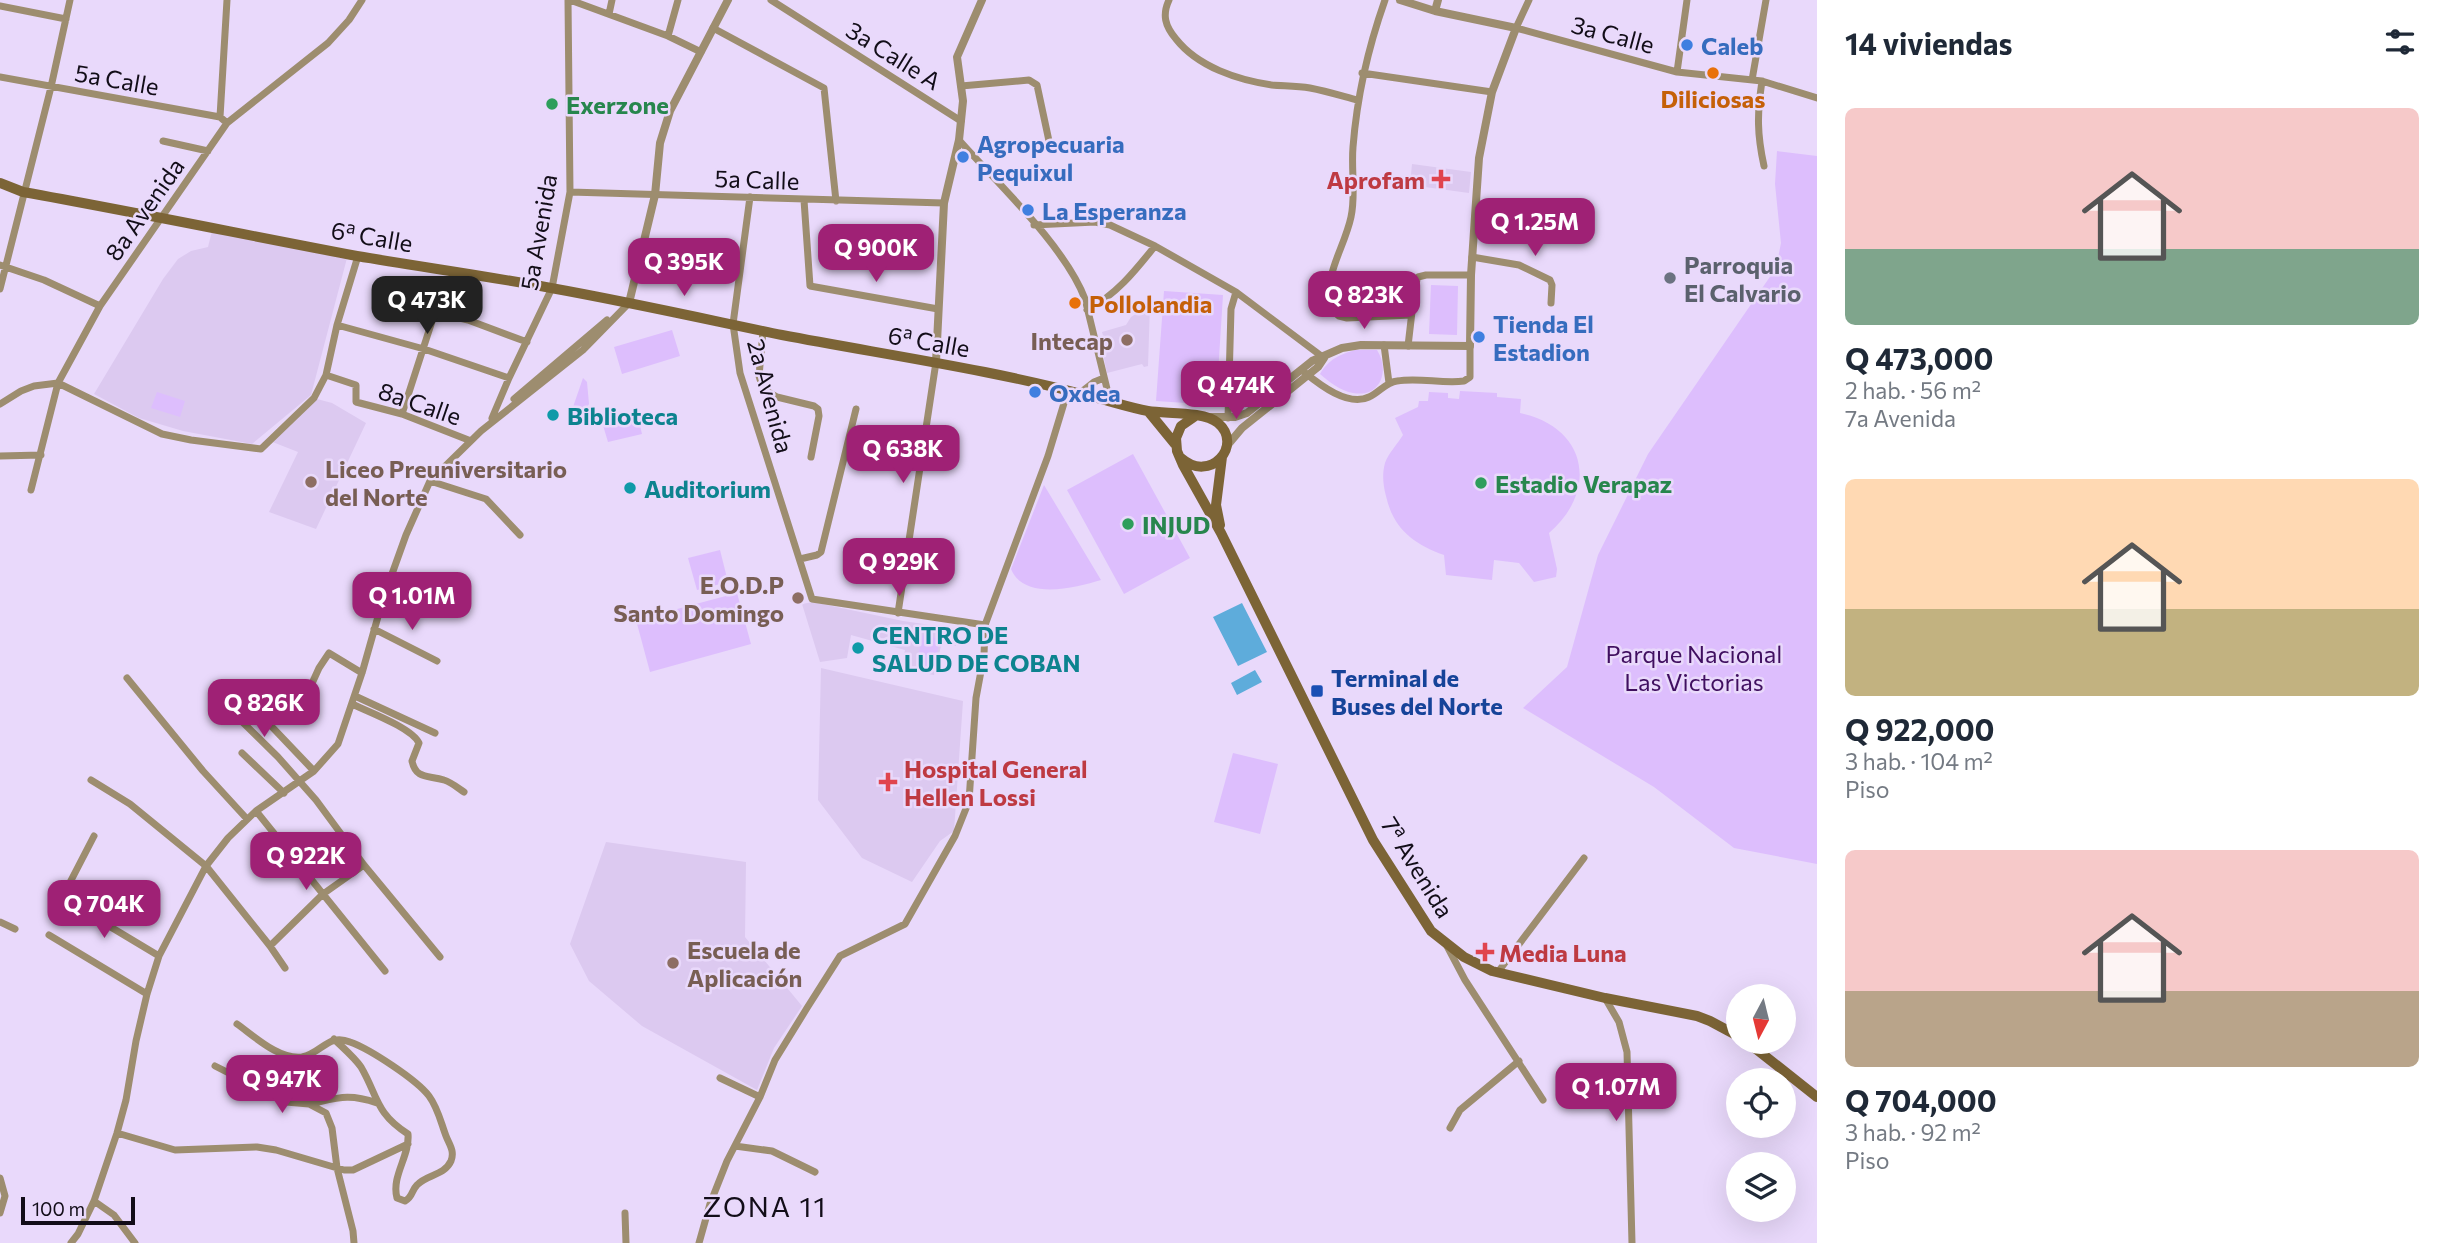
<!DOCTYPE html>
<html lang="es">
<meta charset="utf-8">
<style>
:root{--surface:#fff;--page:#f6f6f7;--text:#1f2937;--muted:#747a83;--accent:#9f2175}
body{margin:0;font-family:Commissioner,sans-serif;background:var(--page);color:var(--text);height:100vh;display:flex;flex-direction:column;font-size:26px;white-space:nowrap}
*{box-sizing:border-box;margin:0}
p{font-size:23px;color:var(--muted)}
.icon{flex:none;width:38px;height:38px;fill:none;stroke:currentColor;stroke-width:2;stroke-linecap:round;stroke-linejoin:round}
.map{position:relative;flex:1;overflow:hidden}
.details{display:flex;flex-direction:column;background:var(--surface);width:630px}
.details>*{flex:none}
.needle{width:46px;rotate:187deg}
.buttons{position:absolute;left:1726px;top:984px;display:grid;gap:14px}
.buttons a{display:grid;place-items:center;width:70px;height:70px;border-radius:50%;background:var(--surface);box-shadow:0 7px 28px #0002;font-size:35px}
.scale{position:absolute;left:21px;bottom:18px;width:114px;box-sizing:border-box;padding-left:7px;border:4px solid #120d18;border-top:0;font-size:19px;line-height:24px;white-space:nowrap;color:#120d18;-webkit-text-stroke:5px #e9d9fb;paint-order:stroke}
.price{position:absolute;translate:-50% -60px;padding:0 16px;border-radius:14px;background:var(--accent);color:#fff;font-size:23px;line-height:46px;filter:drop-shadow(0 2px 4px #0008)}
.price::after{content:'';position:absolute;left:50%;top:42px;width:21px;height:16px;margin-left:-10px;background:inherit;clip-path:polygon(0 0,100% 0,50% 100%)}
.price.active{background:#222;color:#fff}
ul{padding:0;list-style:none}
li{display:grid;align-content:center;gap:14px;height:371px;padding:0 28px}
li span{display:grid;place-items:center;height:217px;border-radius:10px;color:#555}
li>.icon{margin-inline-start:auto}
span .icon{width:126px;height:126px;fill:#fffc;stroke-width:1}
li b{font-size:30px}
h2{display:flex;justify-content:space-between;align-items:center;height:84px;padding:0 28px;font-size:30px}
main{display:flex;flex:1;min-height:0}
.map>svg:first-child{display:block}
.built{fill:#dcc9f0}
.green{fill:#ddbefd}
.water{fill:#5eacdb}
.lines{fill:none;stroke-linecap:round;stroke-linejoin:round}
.minor{stroke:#9d8d6f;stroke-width:7}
.tertiary{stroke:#9d8d6f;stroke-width:8}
.secondary{stroke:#7c6436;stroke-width:10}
.shop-dot{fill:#3f7fe0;stroke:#e9d9fb;stroke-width:2.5}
.food-dot{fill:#e8710a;stroke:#e9d9fb;stroke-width:2.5}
.leisure-dot{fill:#2e9e5b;stroke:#e9d9fb;stroke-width:2.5}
.health-dot{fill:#e0444e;stroke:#e9d9fb;stroke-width:2.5}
.worship-dot{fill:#6b7280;stroke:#e9d9fb;stroke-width:2.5}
.education-dot{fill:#8d6e63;stroke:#e9d9fb;stroke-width:2.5}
.culture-dot{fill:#0f9aa8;stroke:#e9d9fb;stroke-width:2.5}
.transit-dot{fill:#1a4fb4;stroke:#e9d9fb;stroke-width:2.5}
.labels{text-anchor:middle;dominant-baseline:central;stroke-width:5;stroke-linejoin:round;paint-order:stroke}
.street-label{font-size:24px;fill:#120d18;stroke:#e9d9fb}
.shop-label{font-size:24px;font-weight:bold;fill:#366cbe;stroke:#e9d9fb;text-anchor:start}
.food-label{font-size:24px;font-weight:bold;fill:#c56008;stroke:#e9d9fb}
.leisure-label{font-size:24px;font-weight:bold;fill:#27864d;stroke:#e9d9fb;text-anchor:start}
.health-label{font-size:24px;font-weight:bold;fill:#be3a42;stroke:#e9d9fb;text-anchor:start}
.worship-label{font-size:24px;font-weight:bold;fill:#5b616d;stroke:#e9d9fb;text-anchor:start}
.education-label{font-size:24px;font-weight:bold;fill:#785e54;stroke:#e9d9fb;text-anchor:end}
.culture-label{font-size:24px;font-weight:bold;fill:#0d838f;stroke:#e9d9fb;text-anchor:start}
.park-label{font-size:24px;fill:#400f60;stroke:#e9d9fb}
.transit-label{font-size:24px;font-weight:bold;fill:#164399;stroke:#e9d9fb;text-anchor:start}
.quarter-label{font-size:28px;letter-spacing:2px;fill:#120d18;stroke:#e9d9fb}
</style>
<main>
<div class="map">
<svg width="1817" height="1243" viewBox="0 0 1817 1243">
<rect width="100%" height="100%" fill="#e9d9fb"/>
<path class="built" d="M1412 164 1471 172 1469 193 1410 185Z
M212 231 347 258 311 395 252 444 183 431 139 418 94 394 163 279 178 259 191 251 208 247Z
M1150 305 1148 366 1144 367 1142 364 1107 373 1102 349 1105 343 1102 332 1126 325 1131 317Z
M317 399 332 403 366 423 316 529 269 512 298 452 270 441Z
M813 602 903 621 958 629 956 646 942 642 934 675 901 669 905 650 851 635 847 658 820 662 802 604Z
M821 668 963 701 954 831 940 841 912 882 862 858 818 800Z
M606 842 746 862 745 937 802 1006 774 1048 757 1090 642 1026 589 981 570 944Z"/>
<path class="green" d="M1777 151 1817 156V864L1734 848 1654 787 1523 708 1567 667 1598 555 1648 454 1776 268 1781 243 1775 184Z
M1431 285 1458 286 1457 335 1429 334Z
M1164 291 1223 295 1216 405 1156 401Z
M672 330 680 356 622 374 614 347Z
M1355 350H1377C1390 370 1381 398 1353 393 1341 391 1329 382 1320 374 1329 359 1339 355 1355 350Z
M583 378 587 382 589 404 586 409 574 411 573 407Z
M1460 391 1497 393V397L1521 399 1520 413C1587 427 1599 490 1549 533L1557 569 1556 577 1534 582 1519 563 1494 560 1492 580 1446 575 1444 555C1413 544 1393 528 1386 496 1383 485 1382 474 1385 463 1389 452 1397 445 1403 435L1395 418 1418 407 1419 401H1428L1429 392 1448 393V398L1459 399Z
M157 392 185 401 180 417 151 408Z
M637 413 642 434 608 442 602 422Z
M1133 454 1190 558 1124 594 1067 490Z
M1044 485 1101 580C1075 588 1024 601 1011 569Z
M720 550 728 582 697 590 688 558Z
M737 593 751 644 650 672 636 620Z
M923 635 940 639 934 668 916 664Z
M1233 753 1278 764 1260 834 1214 822Z"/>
<path class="water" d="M1242 603 1267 652 1238 666 1213 617Z
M1255 670 1262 682 1237 695 1231 683Z"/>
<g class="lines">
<path class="minor" d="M570 0 668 36 701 52
M771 0 961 121
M1169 0C1162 15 1165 26 1176 39 1198 67 1238 80 1272 85 1284 86 1297 86 1310 88 1326 91 1342 96 1357 100
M1385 0C1368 48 1357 96 1353 147 1351 170 1356 195 1351 217 1344 250 1322 275 1332 310L1339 316 1347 318 1411 315
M1529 0 1516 28 1677 72 1762 81 1817 98
M0 6 66 19
M609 14 612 0
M713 28 824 88 836 201
M668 36 678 0
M1677 72 1687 0
M1362 73 1492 92
M0 77 220 117 227 123
M1752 80 1766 0
M1762 81C1757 114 1757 134 1764 166
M961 86 1029 80 1037 85 1049 141
M220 117 227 0
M959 140C997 183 1065 246 1085 299L1110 401
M163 141 208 151
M570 192 944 203
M750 197 733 324 740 373 812 599 985 625
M804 200 810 286 938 309
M1034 225 1095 222 1110 225 1155 246 1236 292 1324 358
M1472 257 1519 265 1550 280 1552 285 1551 303
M0 265 44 280 100 306
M0 289 51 87 70 0
M1087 310C1116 295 1135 271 1155 246
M337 325 424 349 509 378
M763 331 759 376 763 389 777 397 814 406 818 409 819 416 811 457
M1384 345 1389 383
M1408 346 1415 286 1418 277 1426 275H1471
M1304 372C1320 385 1348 407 1369 397 1379 393 1386 382 1397 381 1419 377 1442 384 1464 381L1470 377V346
M326 375 356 385V402L402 414 471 441
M1080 393 1094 382 1104 378
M514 399 607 320
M0 404 21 391 34 386 58 383 162 434 191 440 261 449 314 398 326 375 337 325 358 256
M402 414 435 312 468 320 527 342
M492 418 509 378 552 288 570 192 568 0
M1228 418 1231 309 1236 292
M0 456 41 455
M430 481 486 499 520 535
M31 490 58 383 100 306 227 123 328 43 349 20 362 0
M800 559 817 555 821 552 856 409
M898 613 936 362
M374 629 437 661
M127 678 203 771 247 819
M235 688 314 771
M309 690 319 668 329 653 362 673
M355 696 435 733
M217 697 278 757 316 800 364 865 440 957
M352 704C369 712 412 728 419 743L412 761C416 780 429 775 444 780 451 782 458 788 464 792
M242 753 284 793
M91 780 130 804 206 866 270 946 285 968
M256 811 385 971
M94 836 64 894V899L159 956
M0 922 15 929
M49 935 147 994
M270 946 323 894 364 865
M1447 946 1465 980 1543 1100
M1498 972 1584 858
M1605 998 1619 1022 1627 1052 1632 1243
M237 1024C254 1036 279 1060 302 1057 322 1053 328 1033 350 1042 370 1049 417 1080 429 1096 438 1108 441 1123 446 1136 449 1144 455 1151 451 1161 444 1176 427 1174 417 1185 411 1191 413 1197 405 1201L397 1198C391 1176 410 1156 408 1134 375 1113 378 1096 361 1067 354 1057 343 1048 334 1039
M215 1066 286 1102 309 1104 326 1113 332 1128 337 1168 353 1231 354 1243
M720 1078 760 1097
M309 1104C338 1098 348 1093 377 1103
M1450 1128 1460 1110 1519 1061
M117 1133 175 1150 257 1147 276 1150 344 1170H353L408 1144
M735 1146 772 1151 815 1172
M0 1178 5 1196 0 1213
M94 1201 114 1215 135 1243
M625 1213 626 1243
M71 1243 78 1234 94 1201 117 1133 126 1100 136 1041 147 994 159 956 206 866 228 838 256 811 314 771 338 744 362 673 383 599 406 535 430 481 481 431 583 350 629 303
M699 1243 710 1204 727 1161 760 1097 775 1060 807 1008 840 956 905 924 955 836 969 801 976 698 984 655 985 625 1048 456 1068 390"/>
<path class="tertiary" d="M1435 11 1438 0
M629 303 655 195 660 143 670 111 728 0
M936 362 944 203 959 140 963 101 957 57 982 0
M1211 417H1235L1247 413 1312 361 1342 348 1361 345 1470 346 1471 275 1479 158 1492 92 1516 28 1435 11 1400 0
M1226 447 1242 428 1318 367 1324 358"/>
<path class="secondary" d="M0 183 23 192C135 212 246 235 357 256 422 267 487 276 551 288 629 302 705 319 782 335 887 355 994 370 1097 398 1113 402 1131 408 1148 411 1166 414 1204 411 1218 423 1244 445 1210 484 1181 458
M1148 411 1175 444
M1194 417 1181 426 1176 438 1177 451 1183 465 1221 533 1373 840 1431 931 1464 957 1492 971 1605 998 1697 1016 1710 1021 1738 1036
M1220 525 1216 505 1222 457
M1746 1041 1817 1097"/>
</g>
<g class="shop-dot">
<circle cx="1687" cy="45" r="7"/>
<circle cx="963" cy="157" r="7"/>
<circle cx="1028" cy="210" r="7"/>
<circle cx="1479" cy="337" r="7"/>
<circle cx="1035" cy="392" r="7"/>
</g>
<g class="food-dot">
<circle cx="1713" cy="73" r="7"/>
<circle cx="1075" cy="303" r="7"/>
</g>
<g class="leisure-dot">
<circle cx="552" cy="104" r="7"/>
<circle cx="1481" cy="483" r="7"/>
<circle cx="1128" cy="524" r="7"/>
</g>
<g class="health-dot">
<path d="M1437.5 168.5h7v7h7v7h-7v7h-7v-7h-7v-7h7z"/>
<path d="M884.5 771.5h7v7h7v7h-7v7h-7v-7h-7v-7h7z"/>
<path d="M1481.5 941.5h7v7h7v7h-7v7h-7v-7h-7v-7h7z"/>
</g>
<circle class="worship-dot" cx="1670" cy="278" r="7"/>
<g class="education-dot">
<circle cx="1127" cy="340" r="7"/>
<circle cx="311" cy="482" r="7"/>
<circle cx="798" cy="598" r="7"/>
<circle cx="673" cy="963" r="7"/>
</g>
<g class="culture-dot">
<circle cx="553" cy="415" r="7"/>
<circle cx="630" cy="488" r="7"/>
<circle cx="858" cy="648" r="7"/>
</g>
<rect class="transit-dot" x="1310" y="684" width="14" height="14" rx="3.5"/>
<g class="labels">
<g class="street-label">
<text transform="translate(1613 34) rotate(15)">3a Calle</text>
<text transform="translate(894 55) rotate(32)">3a Calle A</text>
<text transform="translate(117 79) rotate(10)">5a Calle</text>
<text transform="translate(757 179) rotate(2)">5a Calle</text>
<text transform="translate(144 209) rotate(-55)">8a Avenida</text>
<text transform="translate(538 232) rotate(-80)">5a Avenida</text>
<text transform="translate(372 236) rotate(10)">6ª Calle</text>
<text transform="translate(929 341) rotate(10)">6ª Calle</text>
<text transform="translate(771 396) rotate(75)">2a Avenida</text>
<text transform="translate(420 403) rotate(19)">8a Calle</text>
<text transform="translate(1418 867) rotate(58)">7ª Avenida</text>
</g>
<g class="shop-label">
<text x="1701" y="45">Caleb</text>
<text x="977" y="143">Agropecuaria<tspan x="977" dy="28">Pequixul</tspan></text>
<text x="1042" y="210">La Esperanza</text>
<text x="1493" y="323">Tienda El<tspan x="1493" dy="28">Estadion</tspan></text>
<text x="1049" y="392">Oxdea</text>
</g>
<g class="food-label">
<text x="1713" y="98">Diliciosas</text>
<text x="1089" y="303" text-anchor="start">Pollolandia</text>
</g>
<g class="leisure-label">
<text x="566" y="104">Exerzone</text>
<text x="1495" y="483">Estadio Verapaz</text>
<text x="1142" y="524">INJUD</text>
</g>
<g class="health-label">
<text x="1425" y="179" text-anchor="end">Aprofam</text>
<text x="904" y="768">Hospital General<tspan x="904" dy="28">Hellen Lossi</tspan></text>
<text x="1499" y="952">Media Luna</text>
</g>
<g class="worship-label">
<text x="1684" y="264">Parroquia<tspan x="1684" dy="28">El Calvario</tspan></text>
</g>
<g class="education-label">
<text x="1113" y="340">Intecap</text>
<text x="325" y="468" text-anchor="start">Liceo Preuniversitario<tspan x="325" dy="28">del Norte</tspan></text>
<text x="784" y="584">E.O.D.P<tspan x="784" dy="28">Santo Domingo</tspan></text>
<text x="687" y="949" text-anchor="start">Escuela de<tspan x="687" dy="28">Aplicación</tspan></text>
</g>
<g class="culture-label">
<text x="567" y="415">Biblioteca</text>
<text x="644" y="488">Auditorium</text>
<text x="872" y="634">CENTRO DE<tspan x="872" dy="28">SALUD DE COBAN</tspan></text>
</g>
<g class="park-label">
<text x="1694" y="653">Parque Nacional<tspan x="1694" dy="28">Las Victorias</tspan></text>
</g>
<g class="transit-label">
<text x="1331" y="677">Terminal de<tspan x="1331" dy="28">Buses del Norte</tspan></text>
</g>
<g class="quarter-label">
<text x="765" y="1206">ZONA 11</text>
</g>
</g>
</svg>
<div class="buttons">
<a><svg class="needle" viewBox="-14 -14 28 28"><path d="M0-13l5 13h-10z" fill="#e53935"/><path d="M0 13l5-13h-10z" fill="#747a83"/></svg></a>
<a><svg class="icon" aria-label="locate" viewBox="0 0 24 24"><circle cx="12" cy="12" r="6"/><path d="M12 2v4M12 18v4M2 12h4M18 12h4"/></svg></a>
<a><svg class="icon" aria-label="layers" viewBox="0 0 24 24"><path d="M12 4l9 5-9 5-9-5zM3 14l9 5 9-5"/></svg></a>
</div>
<div class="scale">100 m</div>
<b class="price" style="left:1535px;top:258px">Q 1.25M</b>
<b class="price" style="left:876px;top:284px">Q 900K</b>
<b class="price" style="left:684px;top:298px">Q 395K</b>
<b class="price" style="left:1364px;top:331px">Q 823K</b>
<b class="price active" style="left:427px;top:336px">Q 473K</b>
<b class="price" style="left:1236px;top:421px">Q 474K</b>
<b class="price" style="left:903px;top:485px">Q 638K</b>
<b class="price" style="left:899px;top:598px">Q 929K</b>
<b class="price" style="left:412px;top:632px">Q 1.01M</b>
<b class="price" style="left:264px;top:739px">Q 826K</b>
<b class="price" style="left:306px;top:892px">Q 922K</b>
<b class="price" style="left:104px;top:940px">Q 704K</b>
<b class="price" style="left:282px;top:1115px">Q 947K</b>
<b class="price" style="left:1616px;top:1123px">Q 1.07M</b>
</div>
<section class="details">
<h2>14 viviendas<svg class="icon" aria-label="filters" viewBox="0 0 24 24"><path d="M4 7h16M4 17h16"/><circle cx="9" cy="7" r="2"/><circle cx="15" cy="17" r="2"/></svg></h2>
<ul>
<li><span style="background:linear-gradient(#f6c9c9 65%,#7fa58c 0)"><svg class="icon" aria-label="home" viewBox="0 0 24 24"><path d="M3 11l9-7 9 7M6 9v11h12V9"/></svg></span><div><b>Q 473,000</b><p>2 hab. · 56 m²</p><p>7a Avenida</p></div></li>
<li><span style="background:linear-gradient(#ffd9b3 60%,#c2b280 0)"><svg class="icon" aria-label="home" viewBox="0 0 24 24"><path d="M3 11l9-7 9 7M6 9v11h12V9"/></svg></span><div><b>Q 922,000</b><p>3 hab. · 104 m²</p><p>Piso</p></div></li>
<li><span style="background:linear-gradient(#f6c9c9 65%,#b9a48a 0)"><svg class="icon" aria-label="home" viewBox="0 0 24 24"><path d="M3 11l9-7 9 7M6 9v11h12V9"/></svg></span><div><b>Q 704,000</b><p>3 hab. · 92 m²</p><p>Piso</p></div></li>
</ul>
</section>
</main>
